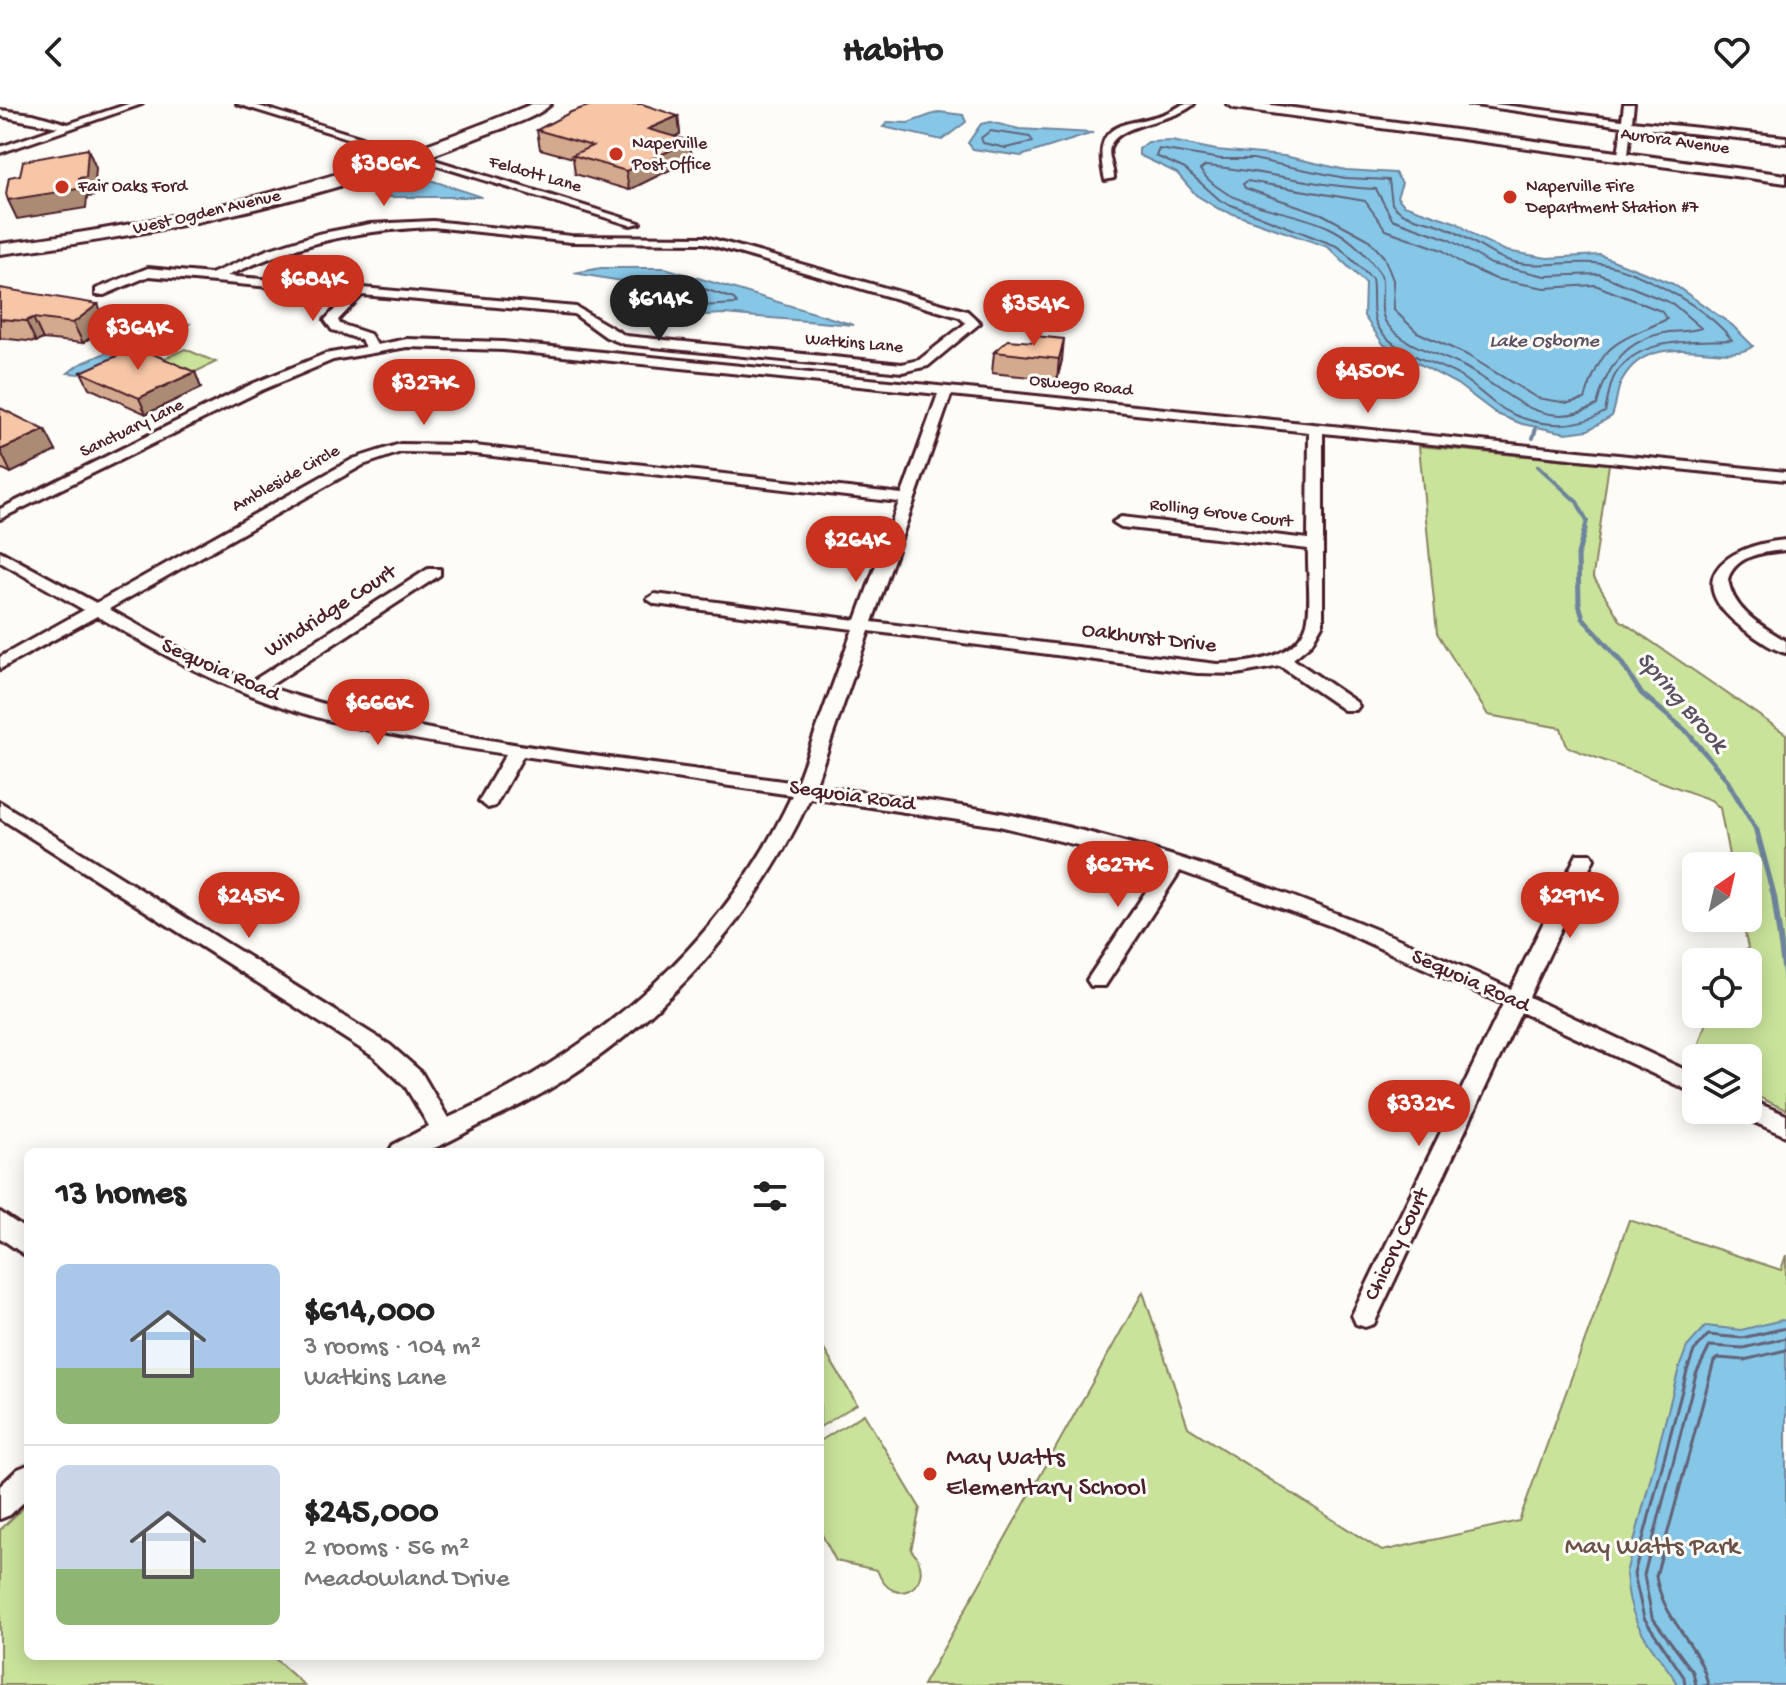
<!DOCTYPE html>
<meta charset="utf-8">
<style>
:root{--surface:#fff;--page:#f2f2f2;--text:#222;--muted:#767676;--line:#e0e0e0;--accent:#c8321e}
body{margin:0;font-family:"Gochi Hand",sans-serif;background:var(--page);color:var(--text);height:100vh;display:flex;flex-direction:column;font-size:30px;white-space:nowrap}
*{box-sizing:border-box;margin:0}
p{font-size:26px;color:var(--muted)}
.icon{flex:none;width:44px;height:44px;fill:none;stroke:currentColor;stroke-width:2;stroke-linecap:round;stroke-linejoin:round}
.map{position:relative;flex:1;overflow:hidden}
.drawer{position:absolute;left:24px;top:1044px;width:800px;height:512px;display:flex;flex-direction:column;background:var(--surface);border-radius:12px;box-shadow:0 4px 20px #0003}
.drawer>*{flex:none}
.needle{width:52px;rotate:34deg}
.controls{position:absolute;left:1682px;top:748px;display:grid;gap:16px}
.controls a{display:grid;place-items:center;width:80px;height:80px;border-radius:12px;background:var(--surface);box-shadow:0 4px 20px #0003;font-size:40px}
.price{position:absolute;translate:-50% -68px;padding:0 18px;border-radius:28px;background:var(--accent);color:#fff;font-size:26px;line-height:52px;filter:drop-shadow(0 2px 4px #0008)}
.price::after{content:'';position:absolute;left:50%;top:48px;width:24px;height:18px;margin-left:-12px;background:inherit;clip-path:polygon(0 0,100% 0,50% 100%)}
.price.selected{background:#222;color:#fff}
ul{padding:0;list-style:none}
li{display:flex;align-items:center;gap:24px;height:200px;padding:0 32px}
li+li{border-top:2px solid var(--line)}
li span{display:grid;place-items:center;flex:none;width:224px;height:160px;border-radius:12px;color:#555}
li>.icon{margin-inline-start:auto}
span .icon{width:96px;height:96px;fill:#fffc;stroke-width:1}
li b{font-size:34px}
h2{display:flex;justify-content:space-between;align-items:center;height:96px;padding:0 32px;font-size:34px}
header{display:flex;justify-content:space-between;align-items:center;height:104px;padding:0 32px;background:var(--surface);font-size:36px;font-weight:800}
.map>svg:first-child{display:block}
.green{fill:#c9e39a;stroke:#8a8162;stroke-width:2}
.water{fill:#86c7e7;stroke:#6e849c;stroke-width:2}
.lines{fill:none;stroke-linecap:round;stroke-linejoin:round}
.shore-far1{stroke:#626276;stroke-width:2}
.shore{stroke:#626276;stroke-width:3}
.stream-far2{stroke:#6e849c;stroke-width:4}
.stream-far1{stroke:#6e849c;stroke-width:5}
.stream{stroke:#6e849c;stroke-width:6}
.minor-casing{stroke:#4a1f2b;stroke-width:6}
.secondary-casing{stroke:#4a1f2b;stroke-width:6}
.primary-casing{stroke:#4a1f2b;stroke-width:6}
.minor{fill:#fdfcf7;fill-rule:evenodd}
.secondary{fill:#fdfcf7;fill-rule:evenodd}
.primary{fill:#fdfcf7;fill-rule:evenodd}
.wall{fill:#d4aa8f;stroke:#4a1f2b;stroke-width:2}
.shaded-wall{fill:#ac8b74;stroke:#4a1f2b;stroke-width:2}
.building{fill:#f6c6a6;stroke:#4a1f2b;stroke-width:2}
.poi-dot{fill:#c8321e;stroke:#fdfcf7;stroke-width:3}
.labels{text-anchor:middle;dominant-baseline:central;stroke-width:6;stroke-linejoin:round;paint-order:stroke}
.far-street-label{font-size:18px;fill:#4a1f2b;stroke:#fdfcf7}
.far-poi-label{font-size:18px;fill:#4a1f2b;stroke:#fdfcf7;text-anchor:start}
.far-water-label{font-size:20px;font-style:italic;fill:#5c5163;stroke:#fdfcf7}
.street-label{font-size:22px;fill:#4a1f2b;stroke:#fdfcf7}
.water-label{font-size:24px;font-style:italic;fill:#5c5163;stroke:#fdfcf7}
.near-poi-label{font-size:26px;fill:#4a1f2b;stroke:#fdfcf7;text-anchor:start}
.near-park-label{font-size:26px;fill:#6a5047;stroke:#fdfcf7}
</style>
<header><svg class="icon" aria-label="back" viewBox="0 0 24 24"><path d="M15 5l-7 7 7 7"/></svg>Habito<svg class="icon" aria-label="heart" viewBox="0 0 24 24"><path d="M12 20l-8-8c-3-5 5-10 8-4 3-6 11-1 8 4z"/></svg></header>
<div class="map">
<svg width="1786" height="1581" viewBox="0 0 1786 1581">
<rect width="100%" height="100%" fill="#fdfcf7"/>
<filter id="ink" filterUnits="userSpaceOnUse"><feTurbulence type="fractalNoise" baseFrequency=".0125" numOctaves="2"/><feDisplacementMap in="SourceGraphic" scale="16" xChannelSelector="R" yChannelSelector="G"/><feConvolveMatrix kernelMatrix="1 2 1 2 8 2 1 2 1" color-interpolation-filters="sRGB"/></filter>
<g filter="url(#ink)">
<path class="green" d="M185 245 216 258 189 271 159 257Z
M1419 342 1609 360 1593 472 1620 516 1786 630V1006L1748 988V954H1696V964L1691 962 1709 910H1748V858H1739L1748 844 1742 814H1748V762H1731L1720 704 1711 696 1567 643 1561 624 1488 611 1437 529Z
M1629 1116 1781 1166 1786 1151V1581H923L1143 1188 1188 1323 1382 1447 1519 1417Z
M820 1239 857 1300 820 1323Z
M864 1310 920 1404 911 1446C941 1476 894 1512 877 1466L836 1457 820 1427V1337Z
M28 1399V1552H272L304 1581H0V1426Z"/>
<path class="water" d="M939 8 963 11 966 18 942 36 883 23 888 18 908 19Z
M990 18 1019 25 1093 29 1021 52 973 45 968 39 981 20Z
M1172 37 1216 46 1284 52 1346 66 1395 69 1402 79 1397 93 1404 101 1457 119 1478 134 1506 147 1547 154 1600 151 1673 180 1732 221 1753 242C1728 264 1652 220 1622 276 1616 287 1617 300 1612 312L1588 326 1566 329 1522 320 1497 310 1457 280 1384 241 1364 212 1365 179 1328 143 1219 105 1196 91 1177 69 1139 51V45L1148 38Z
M430 76 482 93H372Z
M601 164H665L854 221 724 210 686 212 669 207 673 192 663 184 574 169Z
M163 216 189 220 79 270 68 269 78 261 128 239Z
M1782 1216 1786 1217V1581H1679C1650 1538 1629 1524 1626 1469L1679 1264 1687 1243 1706 1222 1741 1226Z"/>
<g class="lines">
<path class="shore-far1" d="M990 27 1030 33 1033 38 1006 44 983 39 981 34Z
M1159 45 1221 55H1253L1345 74 1389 76 1392 100C1403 115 1425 115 1442 122 1467 131 1487 151 1513 158 1540 164 1567 157 1594 159 1633 162 1708 204 1732 236 1693 238 1639 232 1615 271 1609 281 1608 296 1605 308 1571 328 1527 322 1495 300 1482 290 1470 278 1456 270 1430 256 1395 250 1378 223 1370 209 1375 191 1372 175L1339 143 1221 97 1185 65 1156 52Z
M1205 62C1263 66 1318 83 1376 85L1392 115 1448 135 1491 160 1545 172 1599 170 1673 200 1701 224C1690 228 1680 227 1669 228 1626 235 1607 261 1597 301 1541 331 1507 286 1463 262 1438 249 1405 243 1387 220 1377 206 1385 187 1381 171 1368 152 1351 134 1330 124 1288 103 1230 107 1200 66Z
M1247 77 1365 97 1386 126 1442 146 1464 161 1496 175 1545 184 1595 181 1661 207 1667 215C1614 241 1604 235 1585 295L1568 299 1537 294 1467 251 1417 228 1394 206 1393 176 1384 153 1368 135 1322 110 1245 84 1243 80Z
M678 176 734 195 737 200 682 203 680 189 673 181Z"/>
<path class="shore" d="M1685 1581 1684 1573 1644 1514 1634 1470 1687 1267 1694 1247 1708 1231 1742 1234 1786 1224
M1696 1581 1693 1568 1652 1513 1644 1471 1696 1270 1710 1242 1743 1244 1786 1234
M1708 1581C1700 1539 1663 1518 1656 1472L1714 1257 1718 1254 1744 1256 1786 1246"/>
<path class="stream-far2" d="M1533 334 1536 324
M1538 362 1577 398 1587 417 1584 427"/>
<path class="stream-far1" d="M1585 425 1578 450 1579 500 1583 514 1621 558 1641 589 1687 628 1725 673 1757 727"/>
<path class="stream" d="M1756 725 1774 792 1786 877"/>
<g class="minor-casing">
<path id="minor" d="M128 0H142L0 49V43L58 23 0 12V6L33 10 68 20Z
M237 0H252L640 119 630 121Z
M1183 0H1194C1174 19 1118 18 1110 43 1107 52 1114 64 1114 74L1105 76C1087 2 1143 29 1183 0Z
M1468 0H1495L1622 16 1624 0H1634L1632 17 1786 33V39L1631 23 1628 51 1623 54 1618 51 1622 22Z
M433 117 571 132 705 133 967 207 980 219 928 262 902 268 624 240 606 233 574 210 362 191 338 216 340 220 370 230 377 241 407 235 503 238 1786 368V376L1323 329V519L1311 540 1293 555 1356 598 1359 602 1356 606H1344L1280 562 1237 570 1197 569 869 527 815 682C877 691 940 697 1001 709 1180 743 1347 809 1511 885L1577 750H1591L1594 755 1529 893 1696 971V990L1521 908 1374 1220 1365 1223 1356 1220 1352 1211 1503 900 1331 822 1180 767 1105 882H1091L1087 876 1163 762 999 722 810 694C744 837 630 953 486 1018 468 1026 438 1046 420 1048 410 1049 399 1048 389 1048L393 1041 429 1022 405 982 374 953 0 714V698L390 941 421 968 448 1014C598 947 722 841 792 691L523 652 495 702 488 704 479 697 506 650C413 636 314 620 227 581 182 562 139 536 97 512L0 565V553L84 506 0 458V447L96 499 353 355 400 340 466 341 902 390 938 290 503 246 407 243 333 256 262 286 0 415V405L252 280 325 250 365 243 361 236 332 226 325 216 349 190 149 172 104 191H96V185L148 164 211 170 267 146 318 130 370 120ZM433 123 571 138 704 139 959 213 966 219 919 256 902 260 626 232 576 203 227 172C303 138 350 127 433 123ZM951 291 1309 328 1308 435 1121 413 1113 418 1121 423 1308 445C1307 465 1312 500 1307 519 1296 556 1248 559 1217 560L872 518ZM401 348 466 349 899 398 856 516 655 490 647 495 655 500 853 525 797 679C620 654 438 639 268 583L440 471V465H428L251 578 199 555 109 505 363 361Z
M1786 436V446C1763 448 1736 451 1728 475 1733 507 1760 521 1786 537V549C1773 546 1760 536 1748 528 1679 480 1720 442 1786 436Z
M1748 995 1786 1011V1032L1740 1012 1737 1006H1748Z
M0 1108 28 1127V1153L0 1134Z
M28 1361V1394L10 1411 0 1415V1382L18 1365Z"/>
</g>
<g class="secondary-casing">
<path id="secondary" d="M1227 0H1264L1786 71V79L1234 4Z"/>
</g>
<g class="primary-casing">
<path id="primary" d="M532 0H551C534 16 501 24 479 33 326 96 164 130 0 150V140C188 117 357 73 532 0Z"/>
</g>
<use href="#minor" class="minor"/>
<use href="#secondary" class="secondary"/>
<use href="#primary" class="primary"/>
</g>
<path class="wall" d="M678 12 680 30 674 33 692 55 629 86 575 70 573 54 540 45 537 26Z
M0 184 107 221 83 239 43 235 36 238 0 234Z
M1008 236 1062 256 1057 276 992 269 994 248Z
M81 268H195L201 284 146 310 89 284Z
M0 304 56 347 11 369 3 365 0 366Z"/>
<path class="shaded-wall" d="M678 12 680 30 650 44 648 25Z
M690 37 692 55 629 86 626 67Z
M88 45 96 64 94 92 87 93 86 104 17 115 8 96 79 74Z
M98 200 107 221 83 239 73 219Z
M33 214 43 235 36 238 26 217Z
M1064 235 1062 256 1057 276 1059 255Z
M195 268 201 284 146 310 139 294Z
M45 326 56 347 11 369 0 346Z"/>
<path class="building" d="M594 0H642L678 12 648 25 690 37 626 67 572 51 592 42 537 26 571 8Z
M88 45 86 73 79 74 78 85 8 96 6 90 9 73 20 71 23 57Z
M0 184 98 200 73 219 33 214 26 217 0 215Z
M1035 232 1064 235 1059 255 994 248 1008 236 1034 238Z
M137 243 195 268 139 294 81 268Z
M0 304 45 326 0 346Z"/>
</g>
<g class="poi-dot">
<circle cx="616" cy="50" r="8"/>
<circle cx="62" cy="83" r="8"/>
<circle cx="1510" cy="93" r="8"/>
<circle cx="930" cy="1370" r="8"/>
</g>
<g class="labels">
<g class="far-street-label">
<text transform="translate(1675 38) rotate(8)">Aurora Avenue</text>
<text transform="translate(535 71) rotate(16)">Feldott Lane</text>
<text transform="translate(207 109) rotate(-13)">West Ogden Avenue</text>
<text transform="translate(854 240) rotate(5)">Watkins Lane</text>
<text transform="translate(1081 282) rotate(6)">Oswego Road</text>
<text transform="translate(132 325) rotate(-26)">Sanctuary Lane</text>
<text transform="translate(286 375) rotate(-29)">Ambleside Circle</text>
<text transform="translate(1221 410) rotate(7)">Rolling Grove Court</text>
</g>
<g class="far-poi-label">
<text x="632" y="40">Naperville<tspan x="632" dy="21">Post Office</tspan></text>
<text x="78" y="83">Fair Oaks Ford</text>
<text x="1526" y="83">Naperville Fire<tspan x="1526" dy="21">Department Station #7</tspan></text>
</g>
<g class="far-water-label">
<text x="1544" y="238">Lake Osborne</text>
</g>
<g class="street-label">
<text transform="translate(331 508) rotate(-33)">Windridge Court</text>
<text transform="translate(1149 535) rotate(7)">Oakhurst Drive</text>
<text transform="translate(220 567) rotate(24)">Sequoia Road</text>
<text transform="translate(852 693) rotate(8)">Sequoia Road</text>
<text transform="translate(1470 878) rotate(24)">Sequoia Road</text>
<text transform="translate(1398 1141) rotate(-64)">Chicory Court</text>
</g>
<g class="water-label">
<text transform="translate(1681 599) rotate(49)">Spring Brook</text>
</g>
<g class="near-poi-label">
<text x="946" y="1355">May Watts<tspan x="946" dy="30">Elementary School</tspan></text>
</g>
<g class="near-park-label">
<text x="1652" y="1444">May Watts Park</text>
</g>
</g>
</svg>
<div class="controls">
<a><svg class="needle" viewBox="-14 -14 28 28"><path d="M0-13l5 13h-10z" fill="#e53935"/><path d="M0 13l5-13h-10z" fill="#767676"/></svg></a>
<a><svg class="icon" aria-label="locate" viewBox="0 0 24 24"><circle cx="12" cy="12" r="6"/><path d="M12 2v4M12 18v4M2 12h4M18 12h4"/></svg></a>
<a><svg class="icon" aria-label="layers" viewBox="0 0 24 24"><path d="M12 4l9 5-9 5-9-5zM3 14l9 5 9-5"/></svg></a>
</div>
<b class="price" style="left:384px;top:104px">$386K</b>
<b class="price" style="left:313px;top:219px">$684K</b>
<b class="price selected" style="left:659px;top:239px">$614K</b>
<b class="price" style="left:1034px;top:244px">$354K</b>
<b class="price" style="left:138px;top:268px">$364K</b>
<b class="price" style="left:1368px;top:311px">$450K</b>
<b class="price" style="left:424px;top:323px">$327K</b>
<b class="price" style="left:856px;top:480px">$264K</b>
<b class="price" style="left:378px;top:643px">$666K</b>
<b class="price" style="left:1118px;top:805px">$627K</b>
<b class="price" style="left:249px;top:836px">$245K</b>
<b class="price" style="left:1570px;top:836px">$291K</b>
<b class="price" style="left:1419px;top:1044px">$332K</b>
<section class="drawer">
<h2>13 homes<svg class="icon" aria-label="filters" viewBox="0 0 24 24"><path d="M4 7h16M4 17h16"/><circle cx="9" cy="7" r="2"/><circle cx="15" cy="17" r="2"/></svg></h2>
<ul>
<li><span style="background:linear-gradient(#a9c7e8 65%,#8fb573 0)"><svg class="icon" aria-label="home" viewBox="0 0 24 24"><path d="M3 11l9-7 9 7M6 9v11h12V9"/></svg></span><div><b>$614,000</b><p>3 rooms · 104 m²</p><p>Watkins Lane</p></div></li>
<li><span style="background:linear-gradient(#c9d6e8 65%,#8fb573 0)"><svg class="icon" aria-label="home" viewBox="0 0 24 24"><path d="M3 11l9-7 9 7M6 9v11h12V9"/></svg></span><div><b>$245,000</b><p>2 rooms · 56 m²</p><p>Meadowland Drive</p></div></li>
</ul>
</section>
</div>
